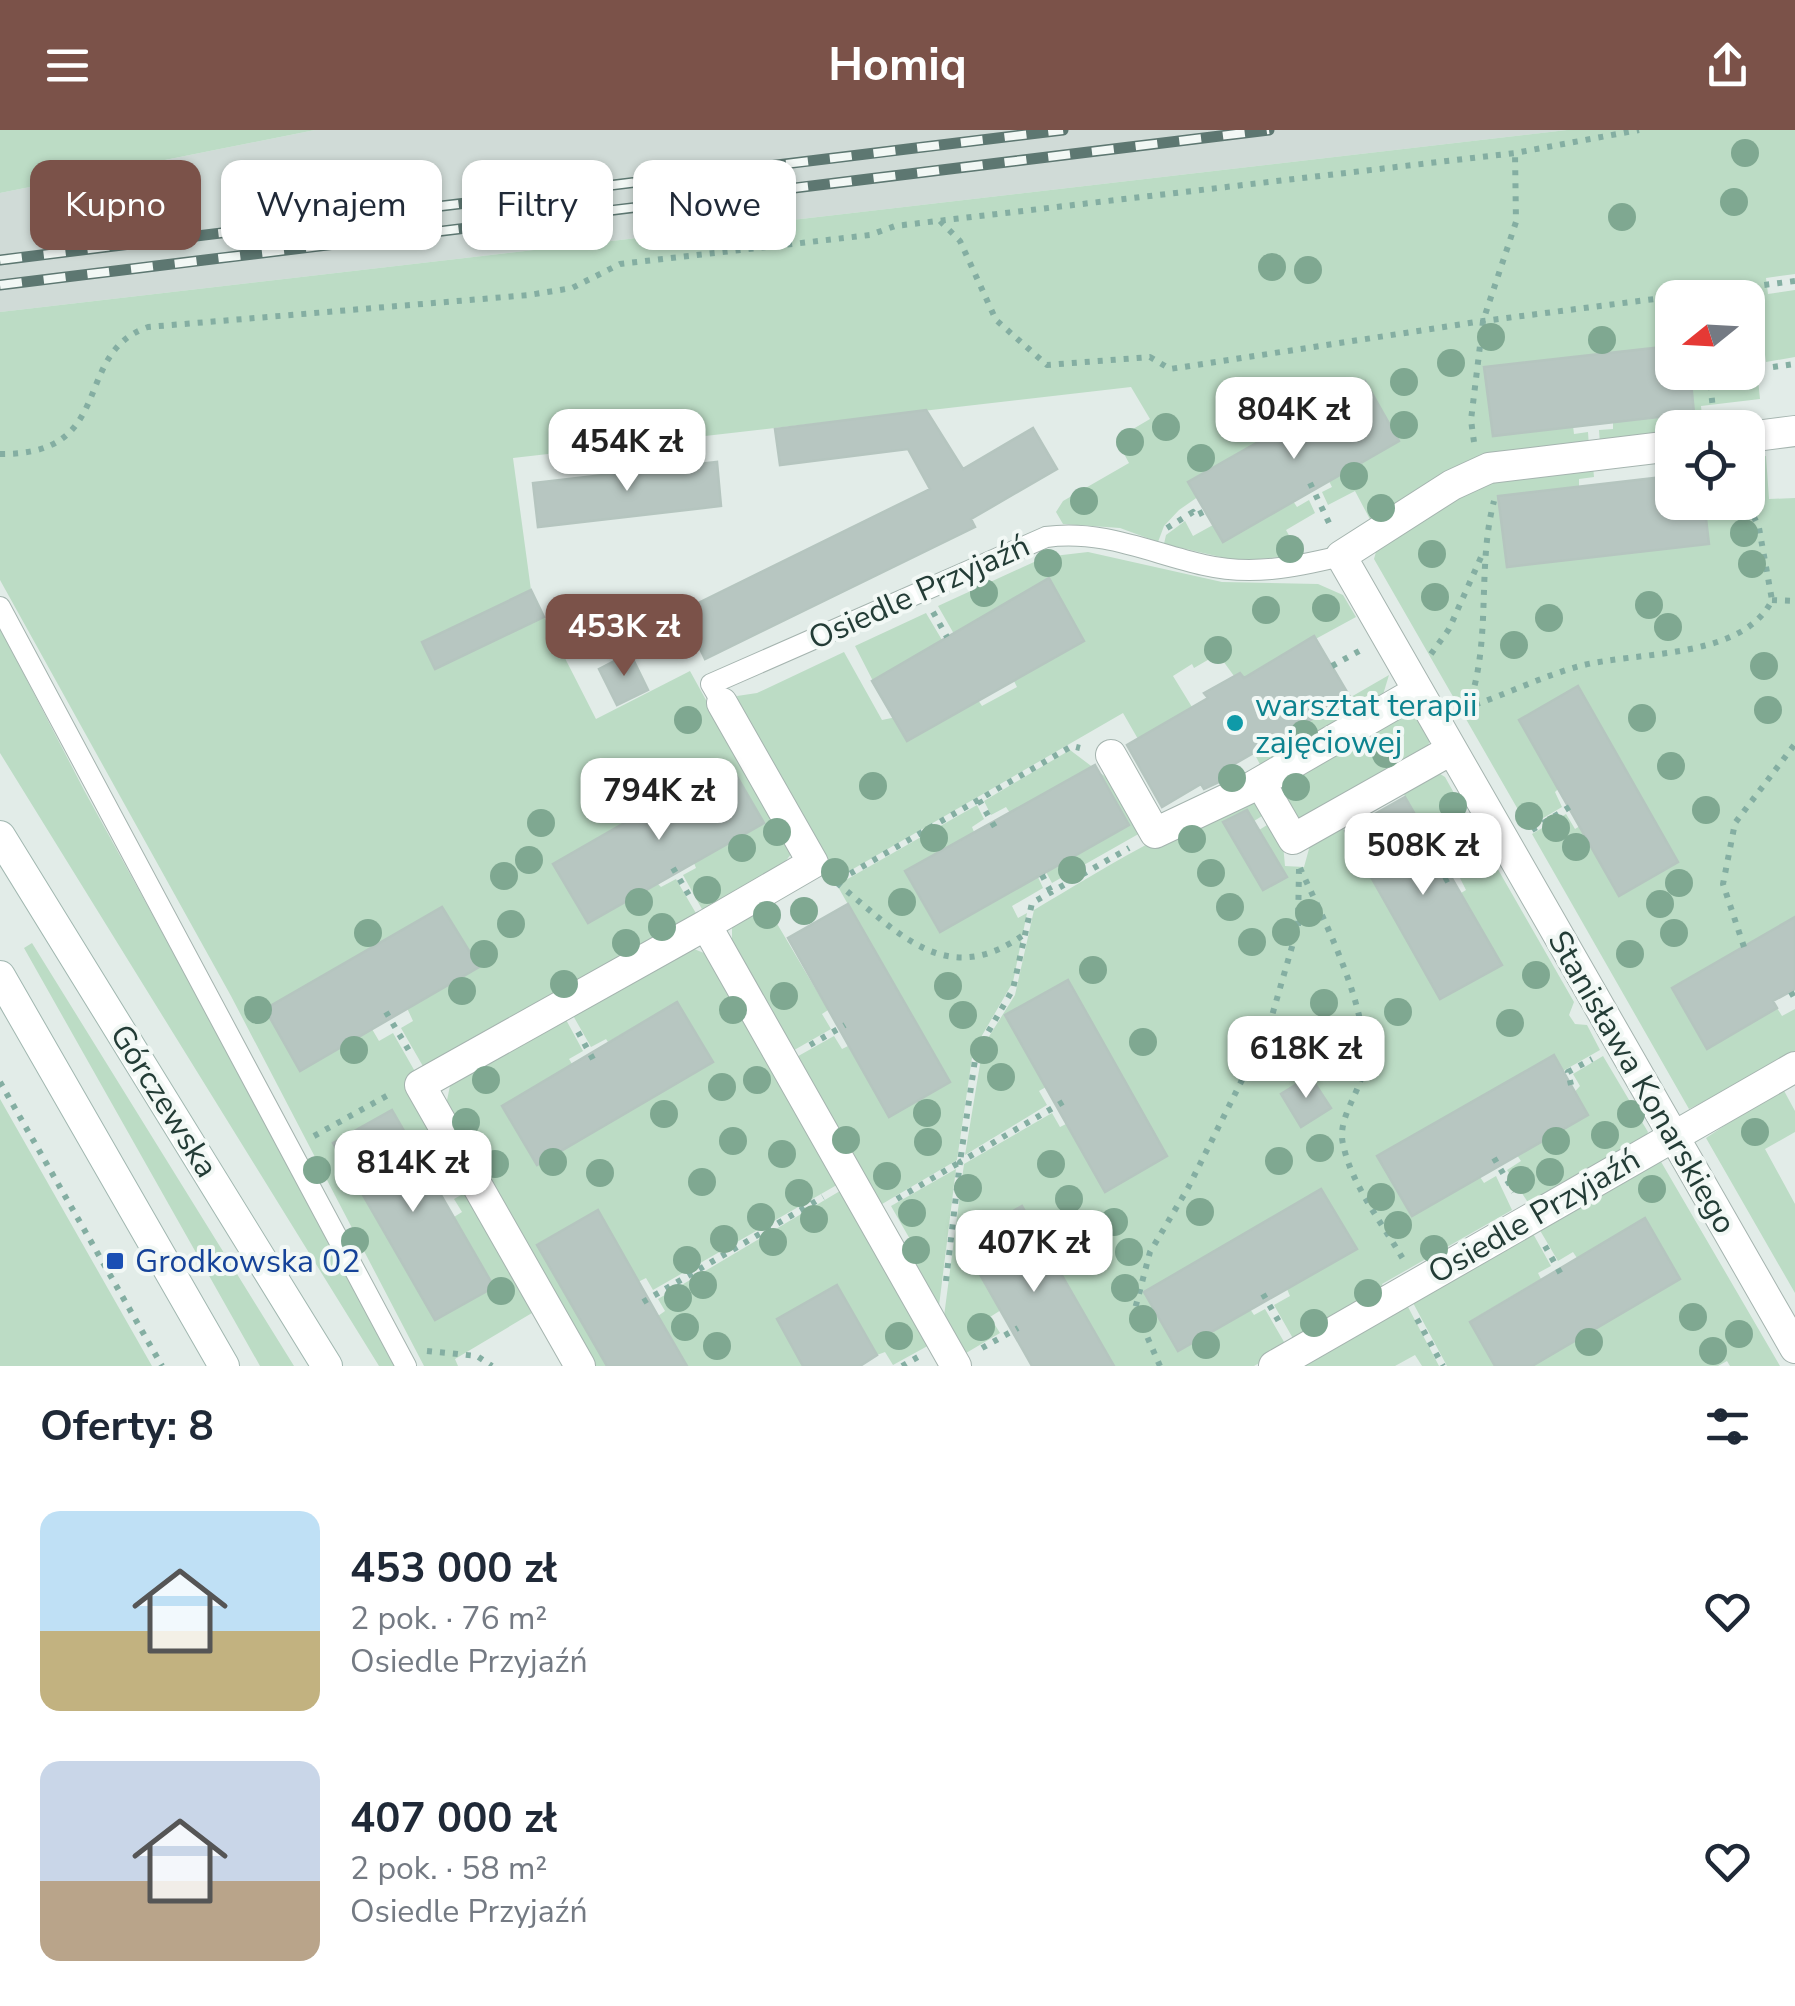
<!DOCTYPE html>
<html lang="pl">
<meta charset="utf-8">
<style>
:root{--surface:#fff;--page:#f6f6f7;--text:#1f2937;--muted:#747a83;--accent:#7b5249}
body{margin:0;font-family:"Nunito Sans",sans-serif;background:var(--page);color:var(--text);height:100vh;display:flex;flex-direction:column;font-size:38px;white-space:nowrap}
*{box-sizing:border-box;margin:0}
p{font-size:32px;color:var(--muted)}
.icon{flex:none;width:55px;height:55px;fill:none;stroke:currentColor;stroke-width:2;stroke-linecap:round;stroke-linejoin:round}
.map{position:relative;height:1236px;overflow:hidden}
.panel{display:flex;flex-direction:column;background:var(--surface);flex:1}
.panel>*{flex:none}
.hud{position:absolute;left:30px;top:30px;width:1000px;height:90px;display:flex;gap:20px}
.needle{width:65px;rotate:252deg}
.fabs{position:absolute;left:1655px;top:150px;display:grid;gap:20px}
.fabs a{display:grid;place-items:center;width:110px;height:110px;border-radius:20px;background:var(--surface);box-shadow:0 2px 8px #0004;font-size:50px}
.price{position:absolute;translate:-50% -85px;padding:0 22px;border-radius:20px;background:#fff;color:#222;font-size:32px;line-height:65px;filter:drop-shadow(0 2px 5px #0008)}
.price::after{content:'';position:absolute;left:50%;top:60px;width:30px;height:22px;margin-left:-15px;background:inherit;clip-path:polygon(0 0,100% 0,50% 100%)}
.price.current{background:var(--accent);color:#fff}
ul{padding:0;list-style:none}
li{display:flex;align-items:center;gap:30px;height:250px;padding:0 40px}
li span{display:grid;place-items:center;flex:none;width:280px;height:200px;border-radius:20px;color:#555}
li>.icon{margin-inline-start:auto}
span .icon{width:120px;height:120px;fill:#fffc;stroke-width:1}
li b{font-size:42px}
h2{display:flex;justify-content:space-between;align-items:center;height:120px;padding:0 40px;font-size:42px}
.tag{padding:0 35px;border-radius:20px;background:var(--surface);box-shadow:0 2px 8px #0004;font-size:35px;line-height:90px}
.tag.current{background:var(--accent);color:#fff}
header{display:flex;justify-content:space-between;align-items:center;height:130px;padding:0 40px;background:var(--accent);color:#fff;font-size:45px;font-weight:700}
.map>svg:first-child{display:block}
.built{fill:#d0dbd7}
.green{fill:#bcdcc5}
.building{fill:#b7c6c1;stroke:#b5c5bf;stroke-width:2.5}
.lines{fill:none;stroke-linecap:round;stroke-linejoin:round}
.service-casing{stroke:#a5b4af;stroke-width:22}
.minor-casing{stroke:#a5b4af;stroke-width:32}
.secondary-casing{stroke:#a1b7b0;stroke-width:32}
.path{stroke:#84aea2;stroke-width:6;stroke-dasharray:5 8;stroke-linecap:butt}
.service{stroke:#fff;stroke-width:20}
.minor{stroke:#fff;stroke-width:30}
.secondary{stroke:#fff;stroke-width:30}
.rail-casing{stroke:#5d7771;stroke-width:11}
.rail{stroke:#f2f8f5;stroke-width:8;stroke-dasharray:22;stroke-linecap:butt}
.tree{fill:#7fa891}
.culture-dot{fill:#0f9aa8;stroke:#f2f8f5;stroke-width:4}
.transit-dot{fill:#1a4fb4;stroke:#f2f8f5;stroke-width:4}
.labels{text-anchor:middle;dominant-baseline:central;stroke-width:8;stroke-linejoin:round;paint-order:stroke}
.street-label{font-size:32px;fill:#233c36;stroke:#f2f8f5}
.culture-label{font-size:32px;fill:#0d838f;stroke:#f2f8f5;text-anchor:start}
.transit-label{font-size:32px;fill:#164399;stroke:#f2f8f5;text-anchor:start}
</style>
<header><svg class="icon" aria-label="menu" viewBox="0 0 24 24"><path d="M4 6h16M4 12h16M4 18h16"/></svg>Homiq<svg class="icon" aria-label="share" viewBox="0 0 24 24"><path d="M12 15V3M7 8l5-5 5 5M5 13v7h14v-7"/></svg></header>
<div class="map">
<svg width="1795" height="1236" viewBox="0 0 1795 1236">
<rect width="100%" height="100%" fill="#e2ece8"/>
<path class="built" d="M315 0H1567L0 182V63Z"/>
<path class="green" d="M0 0H315L0 63Z
M1567 0H1795V144L1766 148 1768 164 1795 160V227L1766 232 1763 210H1754L1760 269 1701 276 1703 297 1672 298V306L1600 315 1599 300 1613 299V292L1690 243 1748 242V168H1672V216L1484 237 1493 306 1573 296 1574 304 1588 302 1589 317 1373 395 1355 361 1328 375 1322 362 1332 357 1329 351 1399 311 1365 251 1179 380 1164 396 1158 412 1120 398 1063 394 1056 382 1063 371 1129 333 1116 309 1150 289 1131 257 513 328 531 460 423 511 436 538 544 487 596 589 690 541 791 724 782 736 703 781 683 745 696 738 694 733 764 693 729 633 553 734 588 793 658 754 661 757 676 749 697 785 424 938 401 898 413 891 407 878 300 940 372 899 379 911 393 903 417 945 405 953 461 1048 446 1056 441 1047 433 1051 392 980 334 1014 435 1190 494 1157 454 1087 462 1082 454 1069 468 1061 537 1180 455 1229 458 1236H424L231 866 0 450V182Z
M1766 326 1769 369 1795 368V787L1707 918 1777 878 1782 886 1795 879V926L1689 979 1532 704 1566 684 1575 699 1580 696 1678 732 1579 557 1519 590 1558 659 1555 662 1562 677 1528 697 1374 429 1377 418 1480 353 1593 336 1594 347 1579 349V357L1507 437 1708 414 1704 373 1748 372V328Z
M1309 370 1315 383 1286 400 1300 425 1238 431 1164 414 1166 405 1185 391 1193 406 1213 395 1293 371 1297 377Z
M1088 422 1222 452 1318 454 1343 465 1356 487 1244 548 1240 543 1234 546 1218 524 1194 538 1192 534 1173 546 1192 577 1138 609 1123 583 834 750 740 585 737 566 757 563 844 522 882 590 978 570 982 576 1017 557 1013 549 1083 511 1049 448 954 504 938 476 1045 427Z
M926 483 942 510 873 551 855 516Z
M0 498 84 660 400 1236H379L0 623Z
M1389 545 1382 568 1263 640 1254 623Z
M1403 585 1417 588 1430 608 1427 622 1301 691 1292 688 1280 658 1283 653Z
M1070 620 1115 654 1142 702 1052 753 1046 742 1118 701 1010 683 1006 677 991 685 984 671Z
M1434 640 1445 647 1487 722 1456 740 1447 724 1440 728 1401 659Z
M1251 666 1267 683 1254 691 1248 682 1225 696 1263 760 1287 746 1259 700 1272 692 1283 714 1285 736 1304 737 1312 708 1340 693 1441 869 1501 835 1461 763 1466 760 1460 748 1492 729 1574 872 1569 885 1575 894 1587 895 1600 920 1563 941 1553 925 1377 1027 1412 1086 1480 1047 1484 1053 1496 1046 1512 1080 1382 1154 1385 1161 1295 1212 1274 1175 1290 1166 1287 1159 1356 1119 1321 1059 1145 1162 1250 1179 1254 1185 1265 1179 1287 1217 1254 1236H1114L1022 1076 961 1111 1001 1180 990 1187 1000 1203 961 1226 943 1194 964 1034 1052 983 1060 997 1066 994 1166 1026 1068 850 1006 885 1046 957 1039 961 1047 975 965 1025 983 916 1015 865 1034 780C1105 738 1173 695 1251 666Z
M977 675 984 689 972 697 974 702 905 742 939 802 1038 747 1043 758 1012 776 1018 788 1027 783 1013 852 973 921 957 1030 877 1077 793 929 834 906 842 919 848 916 889 986 949 953 837 755Z
M766 775 828 880 822 884 831 899 789 923 732 812V797Z
M32 813 294 1236H260L24 818Z
M694 819 709 825 842 1052 653 1160 646 1148 638 1152 598 1080 537 1114 607 1236H590L446 975 451 951 564 886 583 921 569 929 572 934 502 976 537 1035 712 933 677 872 608 912 606 909 591 917 571 882Z
M1603 926 1648 1002 1646 1006 1536 1074 1527 1071 1507 1040 1521 1031 1517 1025 1580 956 1573 944Z
M1782 957 1795 981V1002L1765 1019 1795 1074V1163L1706 1008Z
M0 969 152 1236H0Z
M1660 1030 1780 1236H1730L1727 1231 1718 1236H1532L1680 1149 1645 1088 1577 1128 1573 1122 1558 1131 1538 1097Z
M956 1039 938 1184 901 1118 911 1111 891 1076Z
M845 1058 933 1213 893 1235 885 1222 877 1225 837 1155 777 1189 803 1236H687L658 1186 665 1181 658 1169Z
M1531 1100 1551 1136 1538 1143 1541 1149 1470 1191 1495 1236H1447L1412 1171Z
M1407 1175 1439 1236H1422L1415 1225 1395 1236H1303Z"/>
<path class="building" d="M1672 216V242H1690L1694 283 1493 306 1484 237Z
M1365 251 1399 311 1223 412 1188 352Z
M926 280 963 339 1033 298 1057 339 971 389 975 397 705 529 682 481 930 359 908 319 780 335 775 299Z
M717 332 721 376 538 397 533 353Z
M1672 346V372H1704L1709 414 1507 437 1498 366Z
M1049 448 1084 511 907 611 872 551Z
M531 460 544 487 435 539 422 512Z
M1314 506 1350 567 1224 640 1228 648 1204 659 1201 654 1162 677 1127 615 1208 568 1204 563 1240 543 1244 548Z
M630 523 648 560 617 575 599 539Z
M1578 556 1678 732 1619 766 1519 590Z
M729 633 764 693 588 793 553 734Z
M1095 635 1129 695 940 802 905 741Z
M1405 667 1502 835 1440 869 1345 701Z
M1247 680 1287 747 1263 760 1223 692Z
M848 774 950 952 889 987 788 808Z
M442 777 479 837 300 941 265 879Z
M1795 787V859L1773 871 1777 878 1707 919 1672 858Z
M1068 850 1167 1026 1105 1062 1005 885Z
M677 872 713 932 537 1035 502 976Z
M1554 925 1588 985 1412 1086 1377 1026Z
M1310 946 1331 978 1301 997 1281 964Z
M392 980 494 1157 435 1190 333 1013Z
M1321 1059 1357 1119 1178 1221 1144 1162Z
M1022 1076 1114 1236H1032L961 1111Z
M598 1080 658 1186 687 1236H607L537 1115Z
M1645 1088 1680 1149 1532 1236H1495L1470 1192Z
M837 1155 877 1225 860 1236H803L777 1189Z"/>
<g class="lines">
<g class="service-casing">
<path id="service" d="M0 477 406 1236
M722 573 711 554 1046 407C1102 399 1151 423 1204 435 1252 446 1295 437 1341 426"/>
</g>
<g class="minor-casing">
<path id="minor" d="M1748 307 1795 301
M1672 316 1489 338 1452 355 1341 426 1795 1218
M722 573 813 733 706 795 956 1236
M1111 625 1155 703 1248 659 1418 561
M1260 652 1293 709 1451 620
M580 1236 420 955 706 795
M1274 1236 1795 937"/>
</g>
<g class="secondary-casing">
<path id="secondary" d="M0 706 327 1236
M0 846 224 1236"/>
</g>
<path class="path" d="M940 91 960 111 996 190 1047 235 1150 227 1170 239 1483 191 1795 151
M1773 237 1795 234
M1709 242 1715 298
M1474 312 1471 290 1483 191 1516 92 1515 23
M0 324C119 325 70 224 148 197L529 165 572 158 620 134 870 105 895 96 1515 23 1639 0
M1310 353 1331 397
M1167 398 1193 382 1195 386 1205 381
M1772 470 1795 471
M933 482 947 507
M1431 524 1449 499 1482 425
M1332 536 1361 520
M1467 580C1493 512 1476 439 1494 371
M1465 583 1477 574C1511 562 1546 545 1580 536 1635 521 1743 530 1772 470L1759 398 1747 372
M979 670 996 699
M1532 700 1576 673
M673 738 690 767
M1300 738C1323 788 1373 885 1363 941 1359 964 1337 989 1343 1014 1351 1054 1382 1093 1403 1129
M1042 745 1051 762
M839 750 1072 616 1080 618
M1444 751 1480 731
M837 753C900 804 947 861 1026 803
M1744 817 1723 754 1735 693 1795 614
M1791 862 1795 869
M386 882 411 924
M578 902 594 931
M810 915 845 895
M0 952 162 1236
M1571 955 1568 942 1592 929
M314 1006 390 964
M1494 1028 1514 1062
M897 1069 960 1032 976 923 1013 859 1032 773 1129 718
M1545 1116 1562 1146
M946 1151 960 1032 1063 972
M1263 1164 1282 1197
M643 1172 823 1067
M1417 1189 1443 1236
M982 1218 1018 1198
M427 1221 477 1226 492 1236
M902 1236 918 1227
M1160 1236 1135 1179 1150 1122 1188 1058 1269 896 1298 796 1299 739"/>
<use href="#service" class="service"/>
<use href="#minor" class="minor"/>
<use href="#secondary" class="secondary"/>
<g class="rail-casing">
<path id="rail" d="M0 130 1063 0
M0 155 1269 0"/>
</g>
<use href="#rail" class="rail"/>
</g>
<g class="tree">
<circle cx="1745" cy="23" r="14"/>
<circle cx="1734" cy="72" r="14"/>
<circle cx="1622" cy="87" r="14"/>
<circle cx="1272" cy="137" r="14"/>
<circle cx="1308" cy="140" r="14"/>
<circle cx="1491" cy="207" r="14"/>
<circle cx="1602" cy="210" r="14"/>
<circle cx="1451" cy="233" r="14"/>
<circle cx="1404" cy="252" r="14"/>
<circle cx="1239" cy="276" r="14"/>
<circle cx="1404" cy="295" r="14"/>
<circle cx="1166" cy="297" r="14"/>
<circle cx="1130" cy="312" r="14"/>
<circle cx="1201" cy="328" r="14"/>
<circle cx="1354" cy="346" r="14"/>
<circle cx="1084" cy="371" r="14"/>
<circle cx="1381" cy="378" r="14"/>
<circle cx="1744" cy="403" r="14"/>
<circle cx="1290" cy="419" r="14"/>
<circle cx="1432" cy="424" r="14"/>
<circle cx="1048" cy="433" r="14"/>
<circle cx="1752" cy="434" r="14"/>
<circle cx="984" cy="463" r="14"/>
<circle cx="1435" cy="467" r="14"/>
<circle cx="1649" cy="475" r="14"/>
<circle cx="1326" cy="478" r="14"/>
<circle cx="1266" cy="480" r="14"/>
<circle cx="1549" cy="488" r="14"/>
<circle cx="1668" cy="497" r="14"/>
<circle cx="1514" cy="515" r="14"/>
<circle cx="1218" cy="520" r="14"/>
<circle cx="1764" cy="536" r="14"/>
<circle cx="1768" cy="580" r="14"/>
<circle cx="1642" cy="588" r="14"/>
<circle cx="688" cy="590" r="14"/>
<circle cx="1304" cy="604" r="14"/>
<circle cx="1386" cy="624" r="14"/>
<circle cx="1671" cy="636" r="14"/>
<circle cx="1232" cy="648" r="14"/>
<circle cx="873" cy="656" r="14"/>
<circle cx="1296" cy="657" r="14"/>
<circle cx="1453" cy="676" r="14"/>
<circle cx="1706" cy="680" r="14"/>
<circle cx="1529" cy="686" r="14"/>
<circle cx="541" cy="693" r="14"/>
<circle cx="1556" cy="698" r="14"/>
<circle cx="777" cy="702" r="14"/>
<circle cx="934" cy="708" r="14"/>
<circle cx="1192" cy="709" r="14"/>
<circle cx="1576" cy="717" r="14"/>
<circle cx="742" cy="718" r="14"/>
<circle cx="529" cy="730" r="14"/>
<circle cx="1072" cy="740" r="14"/>
<circle cx="835" cy="742" r="14"/>
<circle cx="1211" cy="743" r="14"/>
<circle cx="504" cy="746" r="14"/>
<circle cx="1679" cy="753" r="14"/>
<circle cx="707" cy="760" r="14"/>
<circle cx="639" cy="772" r="14"/>
<circle cx="902" cy="772" r="14"/>
<circle cx="1660" cy="774" r="14"/>
<circle cx="1230" cy="777" r="14"/>
<circle cx="804" cy="781" r="14"/>
<circle cx="1309" cy="783" r="14"/>
<circle cx="767" cy="785" r="14"/>
<circle cx="511" cy="794" r="14"/>
<circle cx="662" cy="797" r="14"/>
<circle cx="1286" cy="802" r="14"/>
<circle cx="368" cy="803" r="14"/>
<circle cx="1674" cy="803" r="14"/>
<circle cx="1252" cy="812" r="14"/>
<circle cx="626" cy="813" r="14"/>
<circle cx="484" cy="824" r="14"/>
<circle cx="1630" cy="824" r="14"/>
<circle cx="1093" cy="840" r="14"/>
<circle cx="1536" cy="845" r="14"/>
<circle cx="564" cy="854" r="14"/>
<circle cx="948" cy="856" r="14"/>
<circle cx="462" cy="861" r="14"/>
<circle cx="784" cy="866" r="14"/>
<circle cx="1324" cy="873" r="14"/>
<circle cx="258" cy="880" r="14"/>
<circle cx="733" cy="880" r="14"/>
<circle cx="1398" cy="882" r="14"/>
<circle cx="963" cy="885" r="14"/>
<circle cx="1510" cy="893" r="14"/>
<circle cx="1143" cy="912" r="14"/>
<circle cx="354" cy="920" r="14"/>
<circle cx="984" cy="920" r="14"/>
<circle cx="1001" cy="947" r="14"/>
<circle cx="486" cy="950" r="14"/>
<circle cx="757" cy="950" r="14"/>
<circle cx="722" cy="957" r="14"/>
<circle cx="927" cy="983" r="14"/>
<circle cx="664" cy="984" r="14"/>
<circle cx="1631" cy="984" r="14"/>
<circle cx="466" cy="992" r="14"/>
<circle cx="1755" cy="1002" r="14"/>
<circle cx="1605" cy="1005" r="14"/>
<circle cx="846" cy="1010" r="14"/>
<circle cx="733" cy="1011" r="14"/>
<circle cx="1556" cy="1011" r="14"/>
<circle cx="928" cy="1012" r="14"/>
<circle cx="1320" cy="1018" r="14"/>
<circle cx="782" cy="1024" r="14"/>
<circle cx="1279" cy="1031" r="14"/>
<circle cx="553" cy="1032" r="14"/>
<circle cx="495" cy="1034" r="14"/>
<circle cx="1051" cy="1034" r="14"/>
<circle cx="317" cy="1040" r="14"/>
<circle cx="1550" cy="1042" r="14"/>
<circle cx="600" cy="1043" r="14"/>
<circle cx="887" cy="1046" r="14"/>
<circle cx="1521" cy="1050" r="14"/>
<circle cx="702" cy="1052" r="14"/>
<circle cx="968" cy="1058" r="14"/>
<circle cx="1652" cy="1059" r="14"/>
<circle cx="799" cy="1063" r="14"/>
<circle cx="1381" cy="1067" r="14"/>
<circle cx="1069" cy="1069" r="14"/>
<circle cx="1200" cy="1082" r="14"/>
<circle cx="912" cy="1083" r="14"/>
<circle cx="761" cy="1087" r="14"/>
<circle cx="814" cy="1089" r="14"/>
<circle cx="1114" cy="1092" r="14"/>
<circle cx="1398" cy="1095" r="14"/>
<circle cx="1088" cy="1102" r="14"/>
<circle cx="724" cy="1109" r="14"/>
<circle cx="355" cy="1111" r="14"/>
<circle cx="773" cy="1112" r="14"/>
<circle cx="1434" cy="1119" r="14"/>
<circle cx="916" cy="1120" r="14"/>
<circle cx="1129" cy="1122" r="14"/>
<circle cx="687" cy="1130" r="14"/>
<circle cx="703" cy="1155" r="14"/>
<circle cx="1125" cy="1158" r="14"/>
<circle cx="501" cy="1161" r="14"/>
<circle cx="1368" cy="1163" r="14"/>
<circle cx="678" cy="1168" r="14"/>
<circle cx="1693" cy="1187" r="14"/>
<circle cx="1143" cy="1189" r="14"/>
<circle cx="1314" cy="1193" r="14"/>
<circle cx="685" cy="1197" r="14"/>
<circle cx="981" cy="1197" r="14"/>
<circle cx="1739" cy="1204" r="14"/>
<circle cx="899" cy="1206" r="14"/>
<circle cx="1589" cy="1212" r="14"/>
<circle cx="1206" cy="1215" r="14"/>
<circle cx="717" cy="1216" r="14"/>
<circle cx="1713" cy="1221" r="14"/>
</g>
<circle class="culture-dot" cx="1235" cy="593" r="10"/>
<rect class="transit-dot" x="105" y="1121" width="20" height="20" rx="5"/>
<g class="labels">
<g class="street-label">
<text transform="translate(919 462) rotate(-24)">Osiedle Przyjaźń</text>
<text transform="translate(1642 952) rotate(60)">Stanisława Konarskiego</text>
<text transform="translate(164 971) rotate(58)">Górczewska</text>
<text transform="translate(1534 1086) rotate(-30)">Osiedle Przyjaźń</text>
</g>
<g class="culture-label">
<text x="1255" y="575">warsztat terapii<tspan x="1255" dy="37">zajęciowej</tspan></text>
</g>
<g class="transit-label">
<text x="135" y="1131">Grodkowska 02</text>
</g>
</g>
</svg>
<div class="fabs">
<a><svg class="needle" viewBox="-14 -14 28 28"><path d="M0-13l5 13h-10z" fill="#e53935"/><path d="M0 13l5-13h-10z" fill="#747a83"/></svg></a>
<a><svg class="icon" aria-label="locate" viewBox="0 0 24 24"><circle cx="12" cy="12" r="6"/><path d="M12 2v4M12 18v4M2 12h4M18 12h4"/></svg></a>
</div>
<b class="price" style="left:1294px;top:332px">804K zł</b>
<b class="price" style="left:627px;top:364px">454K zł</b>
<b class="price current" style="left:624px;top:549px">453K zł</b>
<b class="price" style="left:659px;top:713px">794K zł</b>
<b class="price" style="left:1423px;top:768px">508K zł</b>
<b class="price" style="left:1306px;top:971px">618K zł</b>
<b class="price" style="left:413px;top:1085px">814K zł</b>
<b class="price" style="left:1034px;top:1165px">407K zł</b>
<div class="hud">
<a class="tag current">Kupno</a>
<a class="tag">Wynajem</a>
<a class="tag">Filtry</a>
<a class="tag">Nowe</a>
</div>
</div>
<section class="panel">
<h2>Oferty: 8<svg class="icon" aria-label="filters" viewBox="0 0 24 24"><path d="M4 7h16M4 17h16"/><circle cx="9" cy="7" r="2"/><circle cx="15" cy="17" r="2"/></svg></h2>
<ul>
<li><span style="background:linear-gradient(#bfe0f5 60%,#c2b280 0)"><svg class="icon" aria-label="home" viewBox="0 0 24 24"><path d="M3 11l9-7 9 7M6 9v11h12V9"/></svg></span><div><b>453 000 zł</b><p>2 pok. · 76 m²</p><p>Osiedle Przyjaźń</p></div><svg class="icon" aria-label="heart" viewBox="0 0 24 24"><path d="M12 20l-8-8c-3-5 5-10 8-4 3-6 11-1 8 4z"/></svg></li>
<li><span style="background:linear-gradient(#c9d6e8 60%,#b9a48a 0)"><svg class="icon" aria-label="home" viewBox="0 0 24 24"><path d="M3 11l9-7 9 7M6 9v11h12V9"/></svg></span><div><b>407 000 zł</b><p>2 pok. · 58 m²</p><p>Osiedle Przyjaźń</p></div><svg class="icon" aria-label="heart" viewBox="0 0 24 24"><path d="M12 20l-8-8c-3-5 5-10 8-4 3-6 11-1 8 4z"/></svg></li>
</ul>
</section>
